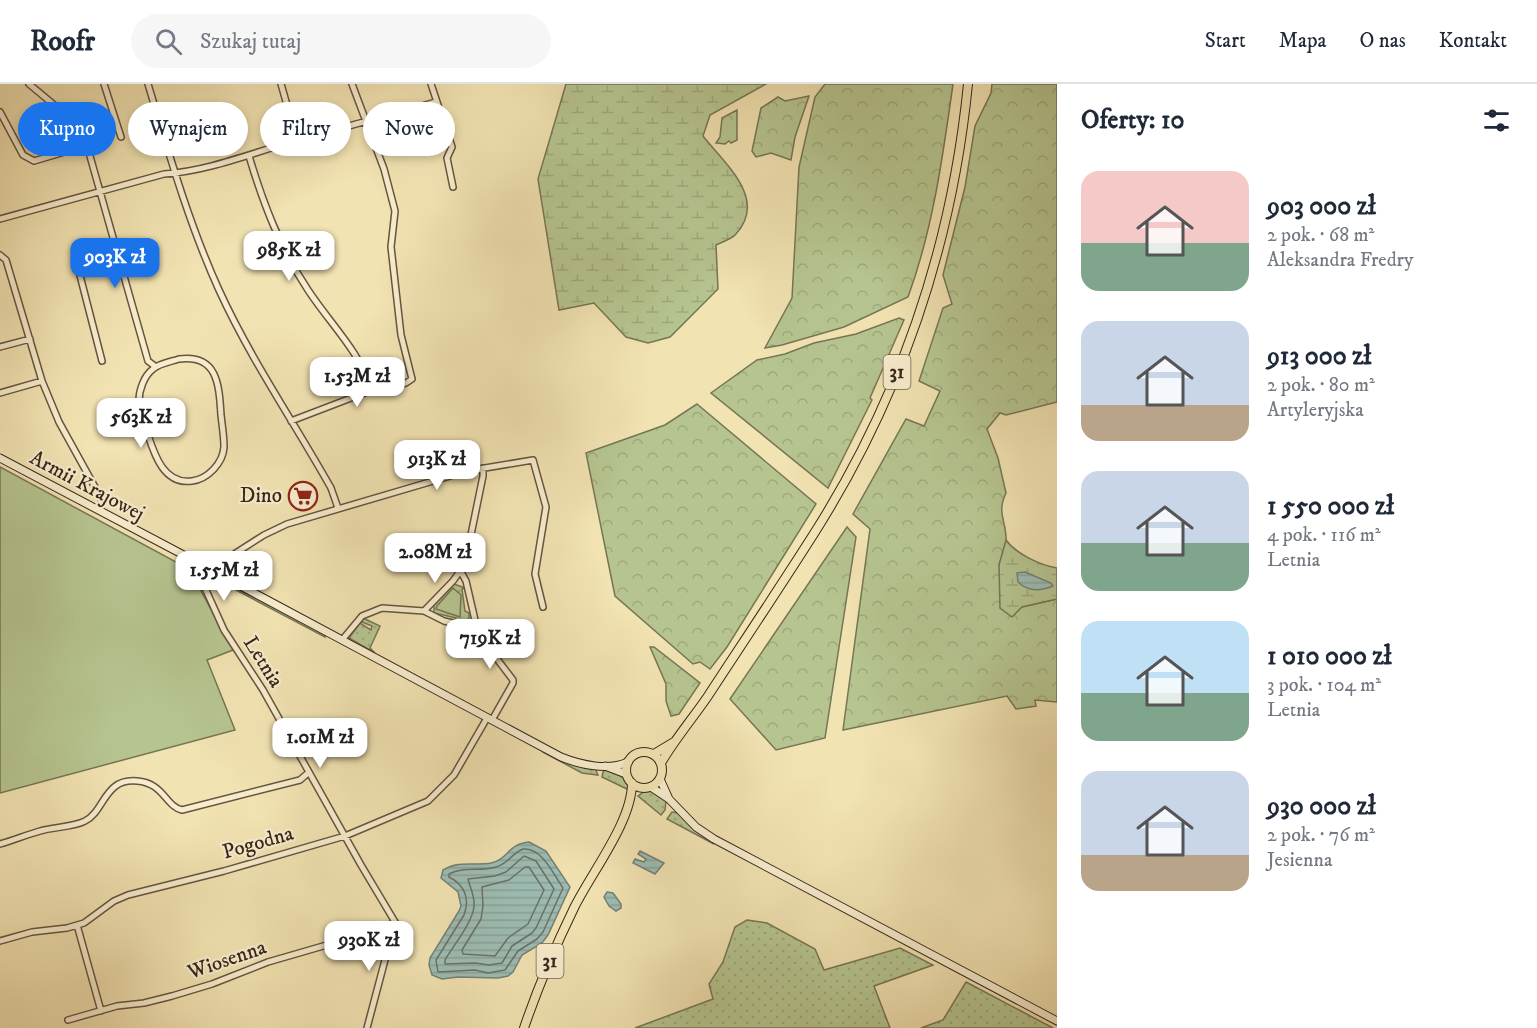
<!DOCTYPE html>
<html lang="pl">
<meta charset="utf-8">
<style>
:root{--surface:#fff;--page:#f6f6f7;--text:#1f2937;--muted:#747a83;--line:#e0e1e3;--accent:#1a73e8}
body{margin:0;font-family:"IM FELL DW Pica",serif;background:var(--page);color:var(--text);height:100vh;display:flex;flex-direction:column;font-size:22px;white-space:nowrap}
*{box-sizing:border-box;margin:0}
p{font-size:20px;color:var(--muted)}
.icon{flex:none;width:33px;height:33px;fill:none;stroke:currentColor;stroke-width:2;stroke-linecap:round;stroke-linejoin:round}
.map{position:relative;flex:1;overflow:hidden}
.panel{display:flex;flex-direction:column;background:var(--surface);width:480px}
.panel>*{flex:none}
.top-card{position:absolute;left:18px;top:18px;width:570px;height:54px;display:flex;gap:12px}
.price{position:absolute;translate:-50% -51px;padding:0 14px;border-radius:12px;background:#fff;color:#222;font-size:20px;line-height:39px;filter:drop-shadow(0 2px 3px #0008)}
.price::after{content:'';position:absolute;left:50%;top:36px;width:18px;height:14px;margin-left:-9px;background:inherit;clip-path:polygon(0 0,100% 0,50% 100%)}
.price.current{background:var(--accent);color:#fff}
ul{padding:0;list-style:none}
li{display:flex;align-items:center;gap:18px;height:150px;padding:0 24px}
li span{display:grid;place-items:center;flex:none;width:168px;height:120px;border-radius:18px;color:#555}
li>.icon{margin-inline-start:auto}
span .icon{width:72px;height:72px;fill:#fffc;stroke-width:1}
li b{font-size:26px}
h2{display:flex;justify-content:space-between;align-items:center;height:72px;padding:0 24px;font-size:26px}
.pill{padding:0 21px;border-radius:27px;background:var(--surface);box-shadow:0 3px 9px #0003;font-size:21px;line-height:54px}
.pill.current{background:var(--accent);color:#fff}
header{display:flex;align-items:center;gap:36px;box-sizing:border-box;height:84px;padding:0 30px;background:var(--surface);border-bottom:2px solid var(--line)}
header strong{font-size:28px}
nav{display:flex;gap:33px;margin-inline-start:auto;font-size:21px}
.search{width:420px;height:54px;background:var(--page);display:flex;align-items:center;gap:15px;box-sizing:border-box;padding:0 21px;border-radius:33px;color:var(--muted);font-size:22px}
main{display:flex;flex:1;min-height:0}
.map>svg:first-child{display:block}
.grass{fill:url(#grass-dots);stroke:#767556;stroke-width:1.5}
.forest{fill:url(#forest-crowns);stroke:#767556;stroke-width:1.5}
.wetland{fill:url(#wetland-marsh);stroke:#767556;stroke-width:1.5}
.green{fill:#b6c590;stroke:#767556;stroke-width:1.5}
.water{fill:url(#water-rules);stroke:#748077;stroke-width:1.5}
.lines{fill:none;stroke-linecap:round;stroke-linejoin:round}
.shore{stroke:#6a7168;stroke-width:1.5}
.street-casing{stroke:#665441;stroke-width:8}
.secondary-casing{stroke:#37251b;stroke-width:9}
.primary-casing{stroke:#37251b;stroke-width:10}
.street{stroke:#f7edcd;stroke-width:5}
.secondary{stroke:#f7edcd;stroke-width:7}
.primary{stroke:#f2e3b2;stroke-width:8}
.labels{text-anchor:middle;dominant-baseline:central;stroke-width:4.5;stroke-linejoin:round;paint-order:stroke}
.shield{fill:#f7edcd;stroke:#716150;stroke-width:1.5}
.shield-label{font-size:20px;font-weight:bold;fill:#37251b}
.street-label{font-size:21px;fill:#37251b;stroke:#f7edcd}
.poi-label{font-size:21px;fill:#37251b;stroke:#f7edcd;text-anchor:end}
</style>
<header>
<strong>Roofr</strong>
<div class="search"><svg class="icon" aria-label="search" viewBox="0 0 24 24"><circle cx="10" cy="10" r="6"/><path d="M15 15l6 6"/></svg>Szukaj tutaj</div>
<nav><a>Start</a><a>Mapa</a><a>O nas</a><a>Kontakt</a></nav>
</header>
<main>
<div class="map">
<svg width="1057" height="944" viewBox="0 0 1057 944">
<defs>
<pattern id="grass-dots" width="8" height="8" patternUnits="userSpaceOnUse" patternTransform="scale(1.5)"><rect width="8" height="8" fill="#b6c590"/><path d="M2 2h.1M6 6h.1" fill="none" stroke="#9da97c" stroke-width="1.8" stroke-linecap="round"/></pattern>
<pattern id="forest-crowns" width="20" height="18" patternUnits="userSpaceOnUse" patternTransform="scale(1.5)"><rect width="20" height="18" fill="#b6c590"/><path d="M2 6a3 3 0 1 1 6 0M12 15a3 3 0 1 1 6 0" fill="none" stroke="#9da97c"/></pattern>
<pattern id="wetland-marsh" width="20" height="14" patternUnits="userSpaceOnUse" patternTransform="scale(1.5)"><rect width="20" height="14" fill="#b6c590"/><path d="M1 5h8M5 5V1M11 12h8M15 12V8" fill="none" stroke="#9da97c"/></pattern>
<pattern id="water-rules" width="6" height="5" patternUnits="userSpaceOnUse" patternTransform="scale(1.5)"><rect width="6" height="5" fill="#9dbdb4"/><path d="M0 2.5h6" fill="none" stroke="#88a29a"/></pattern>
</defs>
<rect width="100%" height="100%" fill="#f2e3b2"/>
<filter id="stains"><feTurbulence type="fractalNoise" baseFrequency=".00333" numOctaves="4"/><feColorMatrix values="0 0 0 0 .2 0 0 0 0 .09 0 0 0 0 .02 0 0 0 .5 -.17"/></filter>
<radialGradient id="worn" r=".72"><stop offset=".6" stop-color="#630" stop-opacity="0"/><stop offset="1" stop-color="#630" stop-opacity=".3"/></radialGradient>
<path class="grass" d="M454 500 465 504 462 505 465 527 469 529V535L461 538 453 537 456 534 434 529V521Z
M231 502 325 550V553L232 504Z
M363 534 380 542 370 564 375 569 349 554 360 539 371 546 372 542 362 538Z
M544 667 595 684 598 691 582 689 543 668Z
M605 686C619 688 628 691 629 706L602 693 603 688Z
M652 706 666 717 665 726 661 731 638 712 645 707Z
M672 728 678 729 694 745 714 760 667 735Z
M747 836 767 839 815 865 824 886 900 864 933 881 874 902 890 944H635L713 915 709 900 723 878 735 843Z
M966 898 1053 944H921L943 936Z"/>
<path class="forest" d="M825 0H953C943 71 933 145 908 213L844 243 782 261 765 264 792 214 799 83 815 13Z
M992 0H1057V318L1006 331 1000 329 987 345 998 374 1006 409C996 429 1007 438 1006 457 1005 465 1001 474 999 481L1022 523 1057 515V618L1035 616 1036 622 1016 625 1007 612 843 646 870 445 853 430 906 335 924 342 940 307 919 297 943 224 952 220 943 191 965 103 975 42 991 9Z
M809 12 795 53 791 76 771 69 756 73 752 67 761 24 778 13 785 17Z
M737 26V56L731 59 729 57 725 60 716 59 720 53 722 34Z
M899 234 904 236 870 314 872 316 828 404 711 309 757 276 785 270 814 259 856 250Z
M697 320 816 420 727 563 710 585 700 578 693 580 615 512 586 369 665 341Z
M847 443 856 453 825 654 776 666 730 615Z
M650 563H654L700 599 679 630 671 632 666 617V600Z"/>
<path class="wetland" d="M566 0H766L710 31 703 52C725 80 768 115 736 150 732 155 722 158 716 161L718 205 670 253 648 259 626 253 594 219 559 226 538 95Z
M1006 456C1016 470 1040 481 1057 484V515L1022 523 1012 533 1000 524 999 481Z"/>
<path class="green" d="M0 383 189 485 233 566 207 576 235 646 0 709Z
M453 504 461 511 460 533 436 525 437 522Z"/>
<path class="water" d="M1025 488 1051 499 1053 502C1041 507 1028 508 1018 498L1017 489Z
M529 758 546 767 570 803 548 851 542 859 522 871 513 888 508 892 498 894 458 893 442 895 432 891 429 881 430 874 459 827 461 822 458 808 441 794 443 786C459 776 474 782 491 779 509 775 507 760 529 758Z
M640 767 664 779 655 790 633 779 635 775 644 778 646 775 638 770Z
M607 808 613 809 621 820V824L616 827 609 822 604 813Z"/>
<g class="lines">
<path class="shore" d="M523 765C543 764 553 790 563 804L543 848 537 855 518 867 505 886 488 889 475 886 438 888 436 876 464 831C470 815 465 801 449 793V790C464 782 480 788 496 783 508 780 512 769 523 765Z
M524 772 536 777 554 805 536 844 532 849 512 862 502 879 489 881 475 879 445 880V876C453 862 473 838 474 822 475 812 470 804 468 795L495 792 506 788Z
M525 783H529L544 806 528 840 508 854 495 872 463 870 462 866 481 835 483 822 482 803 509 796Z"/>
<g class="street-casing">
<path id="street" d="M29 0 76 39 84 51 148 277 156 283
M104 0 121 53
M148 0C169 70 189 140 219 206 251 276 294 338 331 404L338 424
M281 0 297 56
M431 0 452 63 447 74 453 103
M0 28 23 71 34 77 88 61
M249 72C263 119 280 164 308 206 331 241 358 265 372 306
M0 135 164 90C210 87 254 68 298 56 344 43 390 31 436 18
M0 171 6 176 42 297 59 338 101 414 102 419 98 426
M0 263 30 255
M179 275C218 270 219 301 221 331 222 341 224 352 224 363 223 379 208 395 192 397 163 401 154 369 147 348 143 338 138 328 139 317 139 306 144 292 153 285 160 279 170 278 179 275Z
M102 277 76 176 116 164
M0 309 42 297
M291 337 372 306 406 299 412 295 401 251 391 163 395 127 384 85 352 0
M461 488 466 497 475 536 491 567 513 596V599L492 636
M424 527 453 497 465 480 483 392V384
M342 556 362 532 382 524 424 527 444 537 457 540H470L475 536
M0 760C14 756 26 751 40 747 53 743 74 743 85 737 105 727 104 694 137 697 164 699 165 722 182 726L300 696 308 689
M395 838 361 781 263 606 224 546 205 504C204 494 213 485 220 479L264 451 287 440 467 387 533 376 546 423 535 490 543 523
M77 841 101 927
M0 857 32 848 67 844 84 839 114 817 128 811 224 787 345 752 428 717 454 691 487 634
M68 936 117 922 144 919 172 912 212 900 268 878 382 845 395 838
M367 944 395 838"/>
</g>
<g class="secondary-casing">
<path id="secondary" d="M0 374 195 477
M191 476C203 487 225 499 241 502L561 673C581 681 608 687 628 678
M605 682 626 690
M660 695 669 715
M651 703 669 715 696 743 714 755 1057 937"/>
</g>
<g class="primary-casing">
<path id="primary" d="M626 686a18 18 0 1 1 36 0a18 18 0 1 1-36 0Z
M654 670 674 658
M661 679C675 655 693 634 708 612 744 557 780 503 815 448 901 312 952 160 968 0
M524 944C538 903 555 863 574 824 591 789 632 738 632 699"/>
</g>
<use href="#street" class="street"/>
<use href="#secondary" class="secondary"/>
<use href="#primary" class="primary"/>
</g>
<defs>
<g id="supermarket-ring" transform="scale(1.5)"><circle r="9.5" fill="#f7edcd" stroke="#8f2418" stroke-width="1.5"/><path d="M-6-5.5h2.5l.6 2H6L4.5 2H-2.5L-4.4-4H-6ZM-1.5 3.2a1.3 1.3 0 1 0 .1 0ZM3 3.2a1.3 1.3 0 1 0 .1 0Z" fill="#8f2418"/></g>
</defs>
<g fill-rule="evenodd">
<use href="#supermarket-ring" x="303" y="412"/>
</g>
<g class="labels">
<g class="shield">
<rect x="883.5" y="271" width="27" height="34" rx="4.5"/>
<rect x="536.5" y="860" width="27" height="34" rx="4.5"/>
</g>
<g class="shield-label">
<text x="897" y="288">31</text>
<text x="550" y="877">31</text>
</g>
<g class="street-label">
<text transform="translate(87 402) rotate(28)">Armii Krajowej</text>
<text transform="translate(263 578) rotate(58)">Letnia</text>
<text transform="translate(258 759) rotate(-16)">Pogodna</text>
<text transform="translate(227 876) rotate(-19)">Wiosenna</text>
</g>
<g class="poi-label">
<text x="282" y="412">Dino</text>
</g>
</g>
<rect width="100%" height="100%" filter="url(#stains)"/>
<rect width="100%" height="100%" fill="url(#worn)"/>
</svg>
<b class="price" style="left:289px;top:198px">985K zł</b>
<b class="price current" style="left:115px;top:205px">903K zł</b>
<b class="price" style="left:357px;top:324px">1.53M zł</b>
<b class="price" style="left:141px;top:365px">563K zł</b>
<b class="price" style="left:437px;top:407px">913K zł</b>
<b class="price" style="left:435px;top:500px">2.08M zł</b>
<b class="price" style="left:224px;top:518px">1.55M zł</b>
<b class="price" style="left:490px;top:586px">719K zł</b>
<b class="price" style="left:320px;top:685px">1.01M zł</b>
<b class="price" style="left:369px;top:888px">930K zł</b>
<div class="top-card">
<a class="pill current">Kupno</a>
<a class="pill">Wynajem</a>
<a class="pill">Filtry</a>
<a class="pill">Nowe</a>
</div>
</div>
<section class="panel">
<h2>Oferty: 10<svg class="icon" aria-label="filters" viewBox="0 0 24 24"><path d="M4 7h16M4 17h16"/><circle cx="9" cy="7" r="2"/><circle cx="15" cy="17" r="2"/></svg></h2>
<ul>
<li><span style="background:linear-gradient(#f6c9c9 60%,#7fa58c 0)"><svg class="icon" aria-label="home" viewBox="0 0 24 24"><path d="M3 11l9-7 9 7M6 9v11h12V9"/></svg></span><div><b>903 000 zł</b><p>2 pok. · 68 m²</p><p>Aleksandra Fredry</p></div></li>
<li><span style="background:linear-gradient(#c9d6e8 70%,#b9a48a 0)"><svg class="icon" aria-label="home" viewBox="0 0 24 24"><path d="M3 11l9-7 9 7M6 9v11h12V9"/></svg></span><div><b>913 000 zł</b><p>2 pok. · 80 m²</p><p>Artyleryjska</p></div></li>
<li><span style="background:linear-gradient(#c9d6e8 60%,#7fa58c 0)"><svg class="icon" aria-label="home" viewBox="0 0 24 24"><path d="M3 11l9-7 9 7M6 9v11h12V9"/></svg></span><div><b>1 550 000 zł</b><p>4 pok. · 116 m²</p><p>Letnia</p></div></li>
<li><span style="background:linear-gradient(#bfe0f5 60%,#7fa58c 0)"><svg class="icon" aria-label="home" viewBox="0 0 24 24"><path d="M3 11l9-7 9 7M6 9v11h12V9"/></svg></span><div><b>1 010 000 zł</b><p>3 pok. · 104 m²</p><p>Letnia</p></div></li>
<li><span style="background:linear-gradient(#c9d6e8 70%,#b9a48a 0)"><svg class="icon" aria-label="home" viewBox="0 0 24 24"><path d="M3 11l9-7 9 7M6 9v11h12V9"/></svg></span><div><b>930 000 zł</b><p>2 pok. · 76 m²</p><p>Jesienna</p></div></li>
</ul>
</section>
</main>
